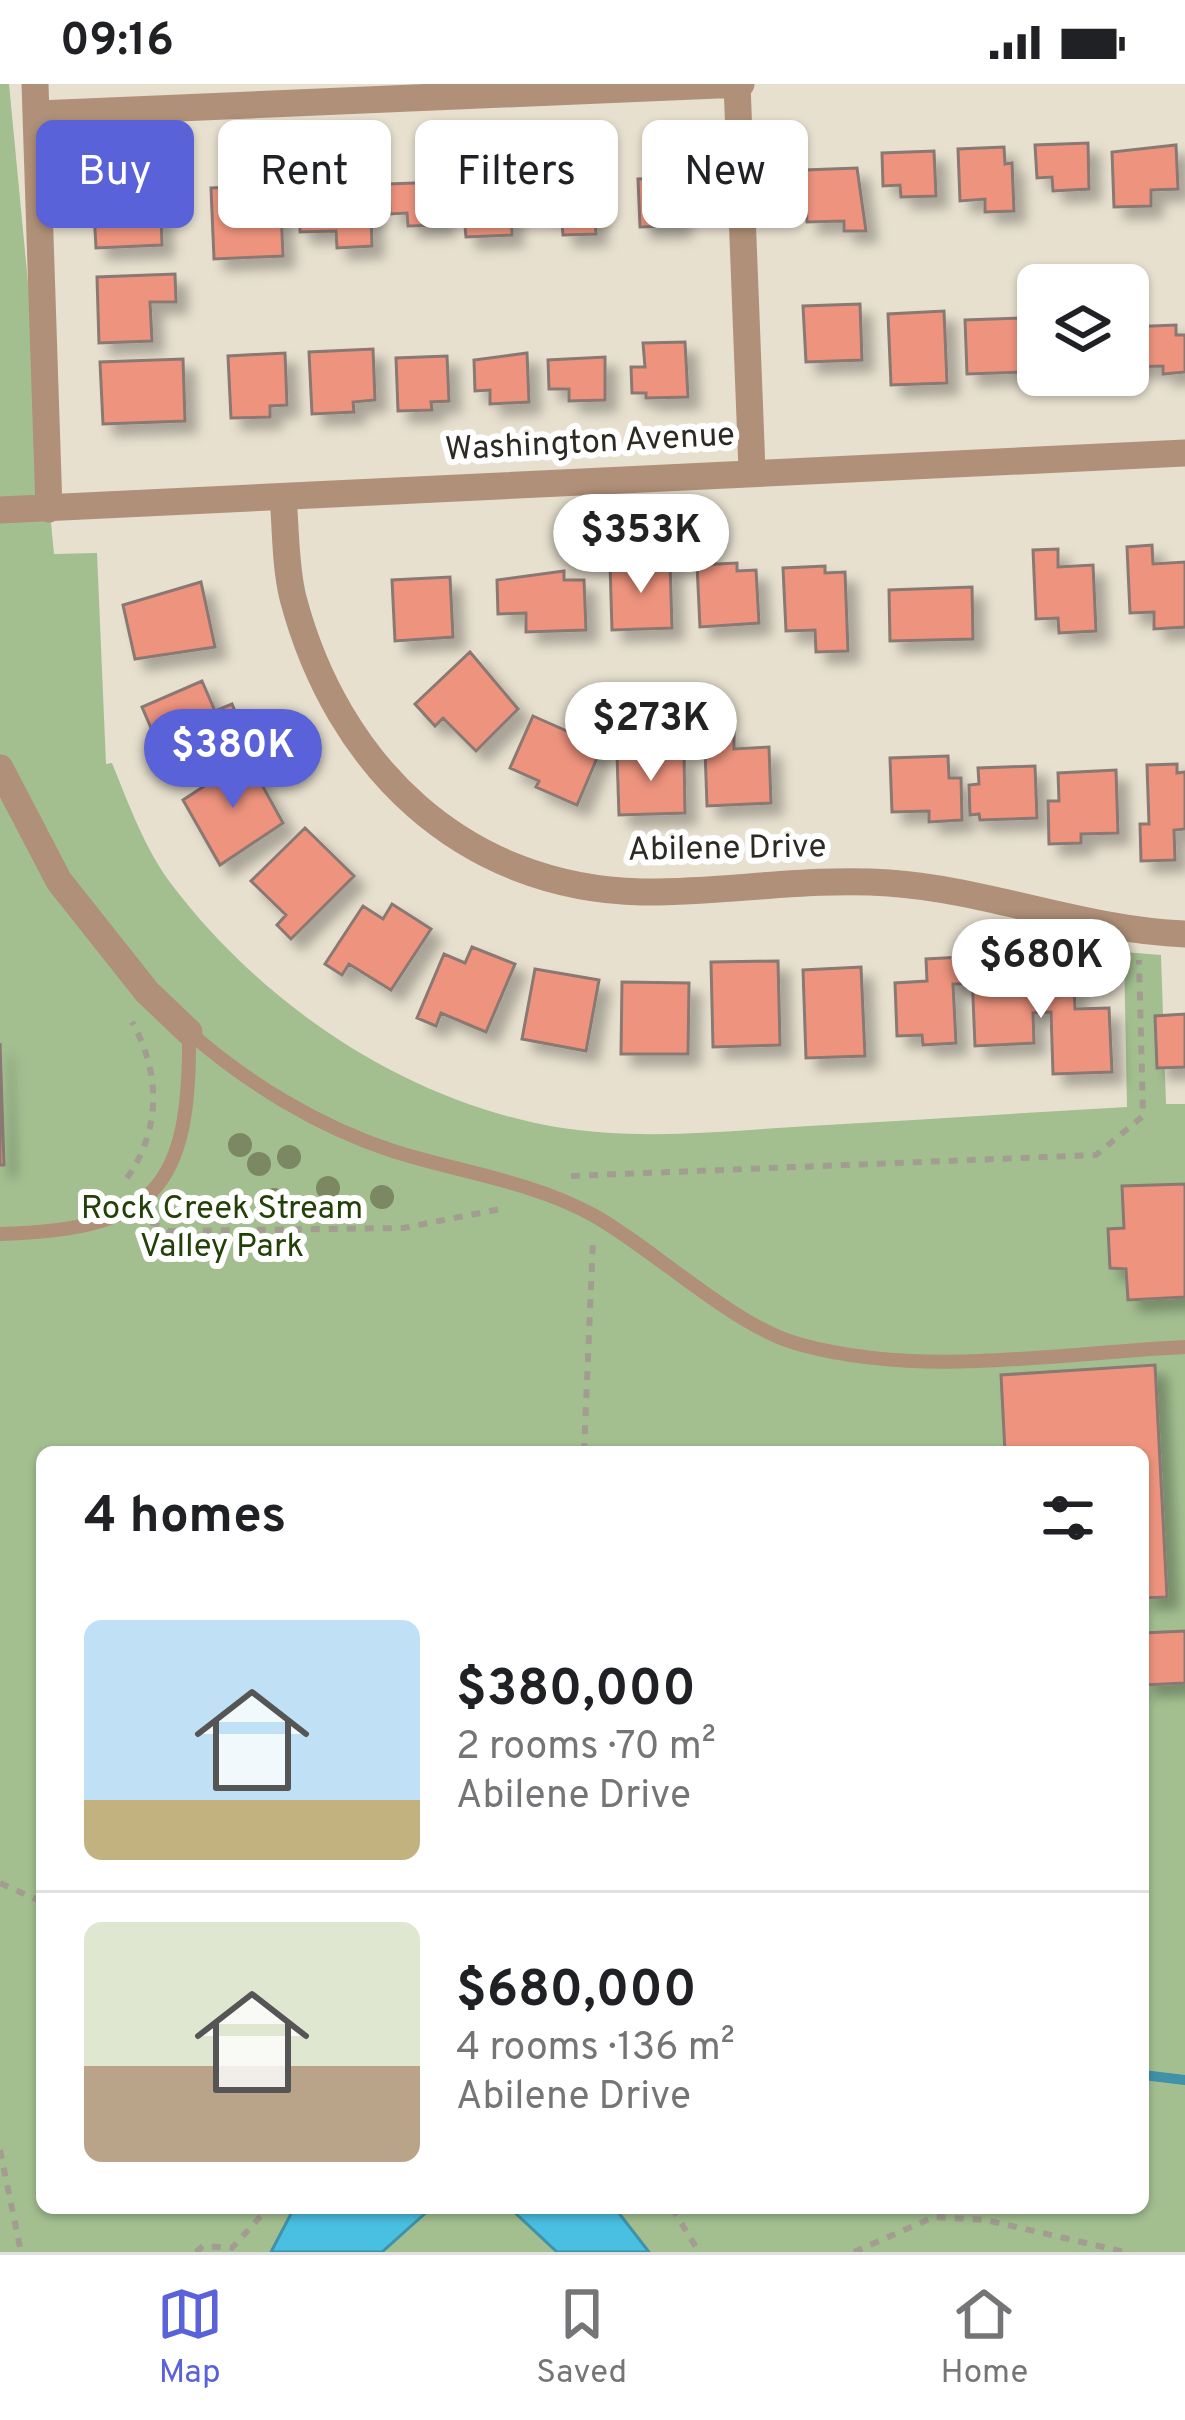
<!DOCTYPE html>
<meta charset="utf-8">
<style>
:root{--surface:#fff;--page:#f6f6f6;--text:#202124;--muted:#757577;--line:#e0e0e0;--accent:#5a62d9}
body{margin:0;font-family:Overpass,sans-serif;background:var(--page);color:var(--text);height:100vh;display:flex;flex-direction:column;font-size:45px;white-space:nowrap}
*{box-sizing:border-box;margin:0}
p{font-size:39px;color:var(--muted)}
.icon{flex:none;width:66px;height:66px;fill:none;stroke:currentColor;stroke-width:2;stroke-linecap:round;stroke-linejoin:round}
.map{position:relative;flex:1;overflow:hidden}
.side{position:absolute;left:36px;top:1362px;width:1113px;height:768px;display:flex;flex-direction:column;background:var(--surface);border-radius:18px;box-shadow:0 3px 9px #0004}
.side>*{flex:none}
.guide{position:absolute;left:36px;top:36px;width:1113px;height:108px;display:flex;gap:24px}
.buttons{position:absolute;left:1017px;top:180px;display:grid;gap:24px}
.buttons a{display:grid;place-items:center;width:132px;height:132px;border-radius:18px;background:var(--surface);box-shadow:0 3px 9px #0004;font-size:60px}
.price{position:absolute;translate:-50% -102px;padding:0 27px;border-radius:42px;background:#fff;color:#222;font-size:39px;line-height:78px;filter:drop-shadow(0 3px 6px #0008)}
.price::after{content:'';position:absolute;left:50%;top:72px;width:36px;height:27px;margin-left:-18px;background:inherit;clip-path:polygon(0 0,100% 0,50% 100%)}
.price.selected{background:var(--accent);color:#fff}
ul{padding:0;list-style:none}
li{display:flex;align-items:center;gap:36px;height:300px;padding:0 48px}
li+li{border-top:3px solid var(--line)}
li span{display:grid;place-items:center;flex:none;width:336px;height:240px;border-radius:18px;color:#555}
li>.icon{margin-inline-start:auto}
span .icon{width:144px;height:144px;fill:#fffc;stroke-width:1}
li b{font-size:51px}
h2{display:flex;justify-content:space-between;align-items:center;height:144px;padding:0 48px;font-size:51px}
.tag{padding:0 42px;border-radius:18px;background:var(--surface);box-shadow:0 3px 9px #0004;font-size:42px;line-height:108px}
.tag.selected{background:var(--accent);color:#fff}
.status{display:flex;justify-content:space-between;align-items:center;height:84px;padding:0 60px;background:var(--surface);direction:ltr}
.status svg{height:33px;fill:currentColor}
.menu{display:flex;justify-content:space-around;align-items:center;height:168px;border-top:3px solid var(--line);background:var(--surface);font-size:33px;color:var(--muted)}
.menu a{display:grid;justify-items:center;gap:6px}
.menu .selected{color:var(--accent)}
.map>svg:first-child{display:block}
.green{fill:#a3bf90;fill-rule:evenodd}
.water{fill:#49bfe1;stroke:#4192a8;stroke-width:3}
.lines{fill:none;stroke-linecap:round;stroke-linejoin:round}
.stream{stroke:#4192a8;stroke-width:10}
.building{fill:#ee947e;stroke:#8a7873;stroke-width:3;filter:url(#shadow)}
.path{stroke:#a29d90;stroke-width:6;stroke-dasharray:9 9;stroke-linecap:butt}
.lane{stroke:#b09078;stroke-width:14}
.street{stroke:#b09078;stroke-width:27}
.tree{fill:#7b8862}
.labels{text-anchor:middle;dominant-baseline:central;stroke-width:12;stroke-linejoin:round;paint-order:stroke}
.street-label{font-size:33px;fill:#2d2a24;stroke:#fff}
.park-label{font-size:33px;fill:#234008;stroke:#fff}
</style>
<div class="status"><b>09:16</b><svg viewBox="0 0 49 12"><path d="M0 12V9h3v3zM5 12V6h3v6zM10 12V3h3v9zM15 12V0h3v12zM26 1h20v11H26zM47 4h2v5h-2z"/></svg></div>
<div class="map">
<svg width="1185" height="2168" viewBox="0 0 1185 2168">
<defs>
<filter id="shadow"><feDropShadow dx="11" dy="11" stdDeviation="6" flood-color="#0004"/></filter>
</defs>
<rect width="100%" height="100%" fill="#e7e0cf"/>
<path class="green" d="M0 0H9L54 470 97 469 106 680 112 679C129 721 145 765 172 801 264 922 405 1017 556 1043 640 1057 725 1047 809 1042 915 1036 1021 1029 1127 1023L1124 868 1161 871 1166 1020H1185V2168H0ZM42 1368H1143V2124H42Z"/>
<path class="water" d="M294 2124H461L429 2126 382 2168H271Z
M510 2124H615L649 2168H557Z"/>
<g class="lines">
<path class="stream" d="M1143 1991 1185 1996"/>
</g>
<path class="building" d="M1088 59 1089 105 1053 107 1052 93 1037 94 1035 61Z
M1176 61 1178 105 1151 106V122L1114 123 1112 68Z
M1004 63 1005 80 1012 79 1014 127 985 128V115L960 117 958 65Z
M934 67 936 112 901 113 900 101 883 102 882 69Z
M857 84 866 147H844V137L807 138 805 86Z
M519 90 520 121 511 122 512 151 466 153 460 93Z
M678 94 680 142 640 143 638 95Z
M370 98 372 162 337 164 336 147 300 148 298 101Z
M441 98 443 141 408 142 407 129 390 130 389 100Z
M593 99 596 150 563 151 561 127 542 128 541 101Z
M280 101 283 172 214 175 211 104Z
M160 107 162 161 96 164 93 109Z
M175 190 176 218H150L152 257 99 259 97 193Z
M860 220 862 276 806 278 803 222Z
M944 227 947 299 891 301 888 230Z
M1021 234 1023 288 967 290 965 236Z
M1176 241V251H1185V288L1163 290V282L1128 283V243Z
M685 258 688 313 646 314V309H632L631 283H645L643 259Z
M373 265 375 316 353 318 354 328 312 330 309 268Z
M285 269 287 321 270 322V333L231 334 228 272Z
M527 269 529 318 490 320V306L475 307 474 276Z
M447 272 449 317 431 318 432 326 398 327 396 274Z
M605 273V316L569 317V305H549L548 276Z
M183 275 185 337 103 340 100 278Z
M1152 461 1153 480 1185 478V543L1154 545V528L1130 529 1127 463Z
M1058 465V483L1093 481 1096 547 1059 549 1058 534 1036 535 1033 466Z
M670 478 672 544 612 546 610 480Z
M737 479V487L756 486 759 539 700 543 697 481Z
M825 482V489L845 488 848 567 816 568 815 546 786 547 783 484Z
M564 487V496H584L586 546 526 548V529L498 530 497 496Z
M450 493 453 553 395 557 392 496Z
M201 498 215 563 135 575 123 521Z
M972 503 973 555 890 557 889 506Z
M470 568 518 625 476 667 443 634 435 642 415 620Z
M202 597 215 627 232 620 245 652 168 683 142 623Z
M533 632 596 660 594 665 600 667 577 721 536 703 539 697 510 684Z
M734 647V665L769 663 771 719 707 722 705 666H712L711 648Z
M684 670 685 729 619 731 617 672Z
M948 672 949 694H961L962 736 929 738V727L892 728 890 674Z
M247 674 283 739 220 781 183 716Z
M1177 680V689L1185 688V745L1174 746 1175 776 1141 777 1140 740H1149L1147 681Z
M1035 682 1037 734 980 736 979 730 970 731 969 701 979 700 978 684Z
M1116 686 1118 749 1081 750V759L1049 760 1048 717H1059L1058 689Z
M305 744 354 792 291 855 277 841 286 831 251 797Z
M392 820 431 845 391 906 349 880 342 891 325 880 363 822 383 835Z
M472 863 515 880 486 948 441 929 436 942 417 934 444 870 465 879Z
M962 873 963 900H953L956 959 923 961 922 951 897 952 895 899 927 897 926 875Z
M778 877 780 961 713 963 711 878Z
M861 883 865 972 806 974 803 886Z
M535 885 599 896 586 967 522 955Z
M1038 889 1039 903 1074 901 1075 925 1109 924 1112 988 1053 990 1051 928 1033 929 1034 959 975 962 972 891Z
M622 898 689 899 688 970H621Z
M1185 930V983L1157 984 1155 932Z
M0 959 4 1081H0Z
M1185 1100V1213L1128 1216 1126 1185 1110 1184 1108 1145 1124 1144 1122 1102Z
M1155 1281 1167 1513 1143 1514V1368H1005L1001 1291Z
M1185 1547V1599L1143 1601V1549Z"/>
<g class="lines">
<path class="path" d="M571 1092 1096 1071 1143 1032 1139 876
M127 1094C161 1046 161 989 132 938
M151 1138 168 1147 403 1144 506 1124
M584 1368 593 1156
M0 1799 42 1818
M0 2066 21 2168
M672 2124 699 2168
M196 2168 203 2162 232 2164 268 2124
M854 2168 934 2133 986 2136 1125 2168"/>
<path class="lane" d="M189 948C247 999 319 1043 393 1067 459 1088 531 1097 593 1131 656 1166 733 1243 802 1261 924 1294 1061 1269 1185 1263
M0 1150C154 1146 191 1105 189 948"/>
<path class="street" d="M35 0 49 425
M737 0 752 386
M38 30 741 0
M283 414C286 446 285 482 293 514 337 681 462 804 642 808 724 809 807 793 889 799 989 806 1084 846 1185 850
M0 426 1185 369
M0 684 59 797 147 908 189 948"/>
</g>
<g class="tree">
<circle cx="240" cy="1061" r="12"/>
<circle cx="289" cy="1073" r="12"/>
<circle cx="259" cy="1080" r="12"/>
<circle cx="328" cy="1104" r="12"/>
<circle cx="382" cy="1113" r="12"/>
<circle cx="274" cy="1116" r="12"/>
</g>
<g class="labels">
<g class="street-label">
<text transform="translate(590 360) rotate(-3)">Washington Avenue</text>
<text transform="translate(727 766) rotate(-1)">Abilene Drive</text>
</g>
<g class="park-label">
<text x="222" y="1126">Rock Creek Stream<tspan x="222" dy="38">Valley Park</tspan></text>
</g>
</g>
</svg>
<div class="buttons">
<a><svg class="icon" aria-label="layers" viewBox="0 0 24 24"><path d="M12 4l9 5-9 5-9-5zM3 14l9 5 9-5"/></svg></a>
</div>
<b class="price" style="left:641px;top:512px">$353K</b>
<b class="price" style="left:651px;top:700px">$273K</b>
<b class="price selected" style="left:233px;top:727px">$380K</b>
<b class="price" style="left:1041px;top:937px">$680K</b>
<div class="guide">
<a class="tag selected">Buy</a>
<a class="tag">Rent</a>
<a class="tag">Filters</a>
<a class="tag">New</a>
</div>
<section class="side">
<h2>4 homes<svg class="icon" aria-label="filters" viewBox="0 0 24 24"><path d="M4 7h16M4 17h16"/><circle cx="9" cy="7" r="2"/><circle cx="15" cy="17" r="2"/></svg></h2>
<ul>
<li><span style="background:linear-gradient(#bfe0f5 75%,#c2b280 0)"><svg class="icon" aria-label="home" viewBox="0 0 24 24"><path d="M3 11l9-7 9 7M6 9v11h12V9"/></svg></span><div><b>$380,000</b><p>2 rooms · 70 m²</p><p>Abilene Drive</p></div></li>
<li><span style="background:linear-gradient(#dfe7d0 60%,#b9a48a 0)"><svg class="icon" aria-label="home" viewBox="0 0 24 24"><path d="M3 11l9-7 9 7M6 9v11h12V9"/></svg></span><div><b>$680,000</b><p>4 rooms · 136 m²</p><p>Abilene Drive</p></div></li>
</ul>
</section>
</div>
<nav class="menu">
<a class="selected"><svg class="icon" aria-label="map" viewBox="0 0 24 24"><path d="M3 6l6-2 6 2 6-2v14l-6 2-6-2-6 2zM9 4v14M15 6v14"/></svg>Map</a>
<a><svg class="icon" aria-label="saved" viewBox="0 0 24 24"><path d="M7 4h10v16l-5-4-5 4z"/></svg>Saved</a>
<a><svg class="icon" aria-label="home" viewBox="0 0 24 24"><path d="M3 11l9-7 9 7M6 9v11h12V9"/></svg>Home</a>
</nav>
